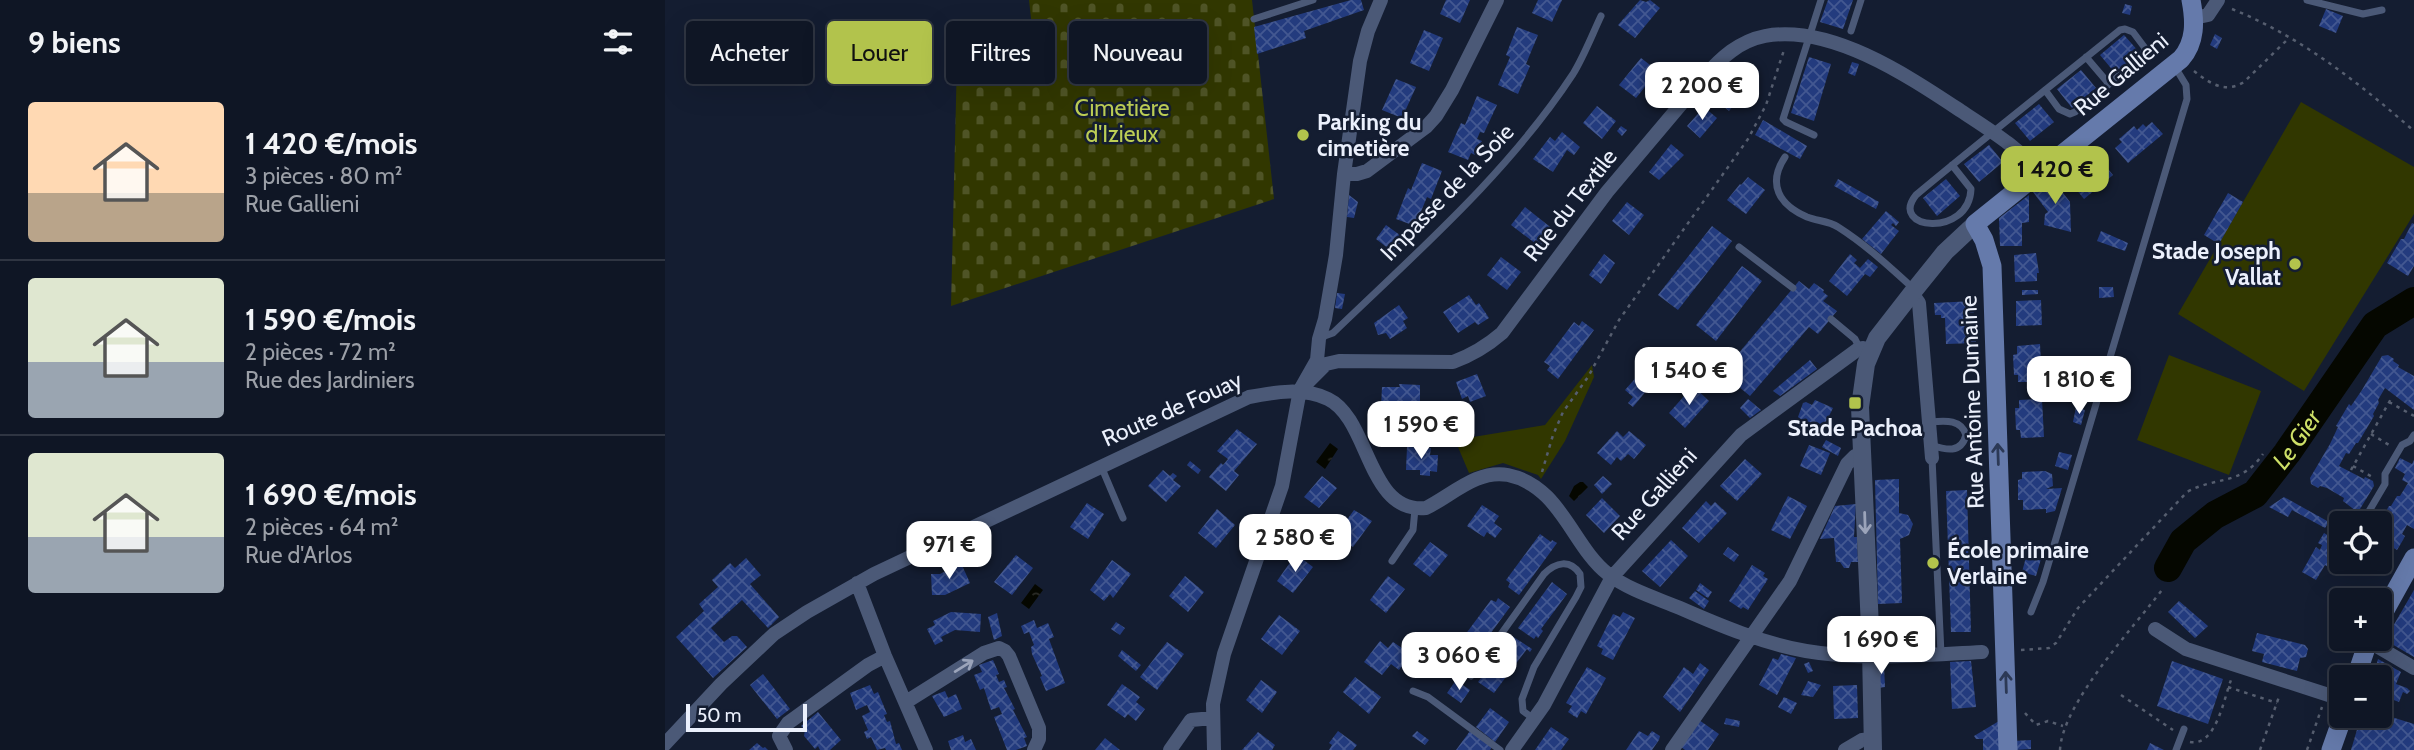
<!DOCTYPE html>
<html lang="fr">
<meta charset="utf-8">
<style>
:root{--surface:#0f1625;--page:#1d2332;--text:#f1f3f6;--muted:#9b9fa7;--line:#2f3542;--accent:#b2c34c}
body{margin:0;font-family:Cabin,sans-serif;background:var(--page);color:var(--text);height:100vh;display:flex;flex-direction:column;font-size:26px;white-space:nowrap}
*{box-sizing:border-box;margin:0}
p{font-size:23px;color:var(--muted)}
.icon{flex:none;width:38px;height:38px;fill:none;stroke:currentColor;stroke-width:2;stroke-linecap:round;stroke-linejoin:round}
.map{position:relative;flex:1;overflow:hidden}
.details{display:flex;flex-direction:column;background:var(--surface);width:665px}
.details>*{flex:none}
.top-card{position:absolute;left:21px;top:21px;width:665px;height:63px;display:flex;gap:14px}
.fabs{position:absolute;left:1664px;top:511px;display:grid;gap:14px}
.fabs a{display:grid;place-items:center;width:63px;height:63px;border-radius:7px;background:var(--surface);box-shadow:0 7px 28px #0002,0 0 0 2px var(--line);font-size:35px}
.scale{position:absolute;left:21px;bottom:18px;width:121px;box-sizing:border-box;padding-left:7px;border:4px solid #ebf0fc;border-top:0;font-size:19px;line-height:24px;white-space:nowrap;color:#ebf0fc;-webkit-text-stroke:5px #141d31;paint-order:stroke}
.price{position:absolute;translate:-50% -60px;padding:0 16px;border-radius:14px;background:#fff;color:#222;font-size:23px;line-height:46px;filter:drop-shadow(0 2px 4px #0008)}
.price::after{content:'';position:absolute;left:50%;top:42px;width:21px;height:16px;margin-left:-10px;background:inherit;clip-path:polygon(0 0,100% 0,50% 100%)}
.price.current{background:var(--accent);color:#111}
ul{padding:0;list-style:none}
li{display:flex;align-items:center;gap:21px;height:175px;padding:0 28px}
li+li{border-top:2px solid var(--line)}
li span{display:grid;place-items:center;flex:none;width:196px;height:140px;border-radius:7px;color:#555}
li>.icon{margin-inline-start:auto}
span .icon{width:84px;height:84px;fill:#fffc;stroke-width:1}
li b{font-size:30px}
h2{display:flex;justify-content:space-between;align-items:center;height:84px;padding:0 28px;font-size:30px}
.tag{padding:0 24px;border-radius:7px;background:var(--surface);box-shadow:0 7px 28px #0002,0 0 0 2px var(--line);font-size:24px;line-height:63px}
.tag.current{background:var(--accent);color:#111}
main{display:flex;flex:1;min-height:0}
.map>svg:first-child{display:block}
.green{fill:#313700}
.cemetery{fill:url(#cemetery-stones)}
.water{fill:url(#water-ripples)}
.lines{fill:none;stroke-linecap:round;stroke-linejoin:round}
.river{stroke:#050700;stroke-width:28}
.building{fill:url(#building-cross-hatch)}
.path{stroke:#565e6f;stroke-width:2.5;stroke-dasharray:3.5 5;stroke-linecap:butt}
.service{stroke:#4b5977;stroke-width:7}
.minor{stroke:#4b5977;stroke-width:14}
.tertiary{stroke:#4b5977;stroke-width:18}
.secondary{stroke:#657aab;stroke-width:19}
.oneway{stroke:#2c3956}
.oneway2{stroke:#9ba4ba}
.poi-dot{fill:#b2c34c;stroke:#141d31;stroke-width:2.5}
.labels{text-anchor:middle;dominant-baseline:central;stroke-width:5;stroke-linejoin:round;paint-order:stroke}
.street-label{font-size:23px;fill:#ebf0fc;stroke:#141d31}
.park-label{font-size:23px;fill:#bdce55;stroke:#141d31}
.poi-label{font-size:23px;font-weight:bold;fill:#ebf0fc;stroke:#141d31;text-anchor:start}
.water-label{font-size:24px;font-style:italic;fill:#cee067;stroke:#141d31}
</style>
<main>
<section class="details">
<h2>9 biens<svg class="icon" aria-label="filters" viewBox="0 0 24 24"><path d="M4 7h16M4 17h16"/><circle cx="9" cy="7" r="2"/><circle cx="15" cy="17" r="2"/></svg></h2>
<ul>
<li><span style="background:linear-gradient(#ffd9b3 65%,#b9a48a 0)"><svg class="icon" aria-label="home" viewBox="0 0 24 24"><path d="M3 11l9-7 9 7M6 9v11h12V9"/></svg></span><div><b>1 420 €/mois</b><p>3 pièces · 80 m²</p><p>Rue Gallieni</p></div></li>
<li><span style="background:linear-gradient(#dfe7d0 60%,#9aa5b1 0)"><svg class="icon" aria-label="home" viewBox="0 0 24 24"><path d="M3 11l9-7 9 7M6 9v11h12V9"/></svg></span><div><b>1 590 €/mois</b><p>2 pièces · 72 m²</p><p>Rue des Jardiniers</p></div></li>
<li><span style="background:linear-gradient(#dfe7d0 60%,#9aa5b1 0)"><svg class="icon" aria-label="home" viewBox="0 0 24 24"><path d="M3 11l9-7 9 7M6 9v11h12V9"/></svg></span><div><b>1 690 €/mois</b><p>2 pièces · 64 m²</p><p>Rue d'Arlos</p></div></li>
</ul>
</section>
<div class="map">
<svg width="1749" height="750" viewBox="0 0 1749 750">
<defs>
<pattern id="cemetery-stones" width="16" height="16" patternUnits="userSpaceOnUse" patternTransform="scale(1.75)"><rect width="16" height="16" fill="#313700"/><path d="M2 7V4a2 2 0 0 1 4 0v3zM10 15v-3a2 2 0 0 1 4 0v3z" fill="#4f5426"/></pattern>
<pattern id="water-ripples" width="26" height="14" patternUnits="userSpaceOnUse" patternTransform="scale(1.75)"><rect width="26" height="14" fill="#050700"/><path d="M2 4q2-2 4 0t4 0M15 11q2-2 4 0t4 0" fill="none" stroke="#2a2b26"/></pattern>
<pattern id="building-cross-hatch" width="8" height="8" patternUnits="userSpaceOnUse" patternTransform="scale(1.75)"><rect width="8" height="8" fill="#233b7e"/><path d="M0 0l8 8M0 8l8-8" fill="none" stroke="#435891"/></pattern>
</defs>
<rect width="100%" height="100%" fill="#141d31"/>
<path class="green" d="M1636 102 1749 167V214L1639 391 1513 314Z
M1504 355 1596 391 1564 475 1472 440Z
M927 365 929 377 900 441 876 479 873 475 838 463 804 473 790 440 880 425Z"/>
<path class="cemetery" d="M364 0H587L609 199 286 306 292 60 368 36Z"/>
<path class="water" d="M665 443 673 449 660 469 651 462Z
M915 482H918L923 487 909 501 904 496 909 486Z
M370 584 378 590 364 609 356 603Z"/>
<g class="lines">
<path class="river" id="s1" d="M1503 568 1518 541 1550 515 1590 494 1622 453 1710 325 1749 301"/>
</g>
<path class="building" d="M686 0H696L699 10 639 31 641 38 592 54 589 27Z
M781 0H805L795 23 775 14Z
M873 0H897L887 22 867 13Z
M975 0 981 2 985 0 995 8 970 38 953 25Z
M1163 0H1188L1178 29 1155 22Z
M1460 4 1467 6 1465 15 1457 13Z
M1661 9 1678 16 1671 33 1654 26Z
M852 27 873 35 861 64 865 66 853 94 833 85 845 57 841 55Z
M759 30 778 38 764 71 745 63Z
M1550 34 1557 38 1552 49 1545 45Z
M1459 35 1475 53 1450 73 1435 55Z
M1144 57 1166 64 1149 121 1126 113Z
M976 58 989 68 983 75 987 78 971 98 954 85Z
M1187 62 1194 64 1190 76 1183 73Z
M1416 70 1431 88 1407 108 1392 89Z
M731 79 751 87 737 118 717 110Z
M1068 84 1077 91 1072 96 1064 89Z
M1063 91 1073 99 1064 111 1053 102Z
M812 96 832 105 819 133 815 132 812 139 817 141 812 152 810 155 806 153 803 160 783 152 796 123 800 125Z
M1374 104 1389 122 1365 141 1350 123Z
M932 106 951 121 937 139 918 123Z
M1039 107 1052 118 1035 138 1022 126Z
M1098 120 1142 146 1135 159 1090 135Z
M1487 122 1498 134 1463 163 1450 148 1457 142 1454 139 1469 126 1472 130 1478 124 1481 127Z
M956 126 962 130 957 136 952 131Z
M897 132 915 147 909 155 902 150 888 172 868 159 885 137 890 141Z
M1006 144 1019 155 994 180 984 172Z
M1324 145 1338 162 1314 182 1299 164Z
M1435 159 1448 175 1419 199 1406 183 1413 178 1410 174 1426 161 1429 164Z
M757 163 777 171 766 199 762 197 750 226 731 219 743 188 746 190Z
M1083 177 1100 190 1081 214 1062 200 1075 184 1076 185Z
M1386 177 1405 202 1406 232 1379 225 1380 214 1383 212 1368 192Z
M1173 179 1214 202 1211 209 1169 186Z
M1281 179 1295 196 1272 216 1258 198Z
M1563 193 1578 202 1554 244 1539 235Z
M684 195 693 202 689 218 682 217Z
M1364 195V222L1357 223V246H1335L1334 218Z
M962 202 979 215 964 235 947 221Z
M860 207 889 230 875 247 846 225Z
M1221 211 1234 222 1231 226 1228 223 1226 225 1234 231 1216 254 1197 239Z
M1747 223 1749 224V266L1743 276 1722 263 1736 239H1739Z
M721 225 739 238 728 252 711 239Z
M1047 226 1067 241 1013 310 993 295Z
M1436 231 1463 243 1460 251 1432 241Z
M1371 253 1374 273H1372V281L1350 282 1349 255Z
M939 254 950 263 936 284 924 275Z
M1185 254 1192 260 1189 263 1195 268 1203 259 1213 267 1205 277 1200 274 1182 296 1164 281Z
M836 257 856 272 842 290 822 275Z
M1077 266 1097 281 1051 341 1031 325Z
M1134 281 1144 289 1149 283 1159 290 1158 292 1163 296 1158 301 1172 311 1153 334 1144 327 1085 396 1057 373Z
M1434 287H1448L1449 297 1434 298Z
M1357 290H1373V294L1357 295Z
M672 293 680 294 677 309 670 308Z
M804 295 811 305 814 303 824 318 813 325 810 322 793 333 778 312Z
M1376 300 1377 325 1351 326V301Z
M1309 301V313H1303L1304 331H1310L1311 343 1281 344 1280 318H1276V315H1270L1269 303Z
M734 305 743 318 738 321 742 328 725 339 721 333 713 335 709 323Z
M917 321 929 330 893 379 882 370 885 366 879 362 909 322 914 326Z
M1375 344 1377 382H1353V375H1349L1348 355 1352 354V346Z
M1723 355 1729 359 1728 361 1734 365 1733 367 1749 376V410L1720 388 1713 400 1714 403 1708 414 1709 416 1693 443H1691L1684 454 1681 453 1674 466 1699 479 1700 477 1708 481 1709 486 1695 509 1691 511 1678 501 1679 498 1662 488 1655 486 1653 488 1646 484 1645 478 1665 444 1673 427 1671 426 1684 404 1686 406 1697 390 1717 356Z
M989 357 1001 367 968 407 963 403 968 397 960 390Z
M1420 359H1435L1433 367H1420Z
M1145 360 1152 369 1115 396 1108 391Z
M1035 362 1042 367V374L1031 368Z
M812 374 821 396 805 402 803 396 797 399 791 382Z
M734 384 755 385V409L716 408 717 387H735Z
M1028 386 1044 401 1020 428 1004 413Z
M1083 399 1096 410 1085 418 1075 408Z
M1377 399 1379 437 1356 438 1355 430H1351L1350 408H1354V400Z
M1150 400 1168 408 1159 426 1151 422 1143 425 1133 417 1138 403 1141 402 1147 405Z
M1411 407 1420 410 1416 425 1408 422Z
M572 429 592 444 569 471 574 475 561 491 544 477 556 463 558 465 563 459 552 451Z
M952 431 958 437 964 431 981 445 969 459 963 454 956 461 952 457 946 465 932 453Z
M1161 440 1176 448 1173 456 1157 447Z
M1144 445 1165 453 1156 475 1135 466Z
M742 447 766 448 765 455H773L772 472 765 471V476L755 475V470H741Z
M1394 452 1407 455 1403 470 1390 466Z
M1735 458 1747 464 1749 460V529L1742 525 1737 534 1740 536 1738 540 1732 550 1715 540 1714 523 1724 506H1726L1732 496H1735L1743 483 1737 480 1740 474 1730 468Z
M1080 459 1097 474 1072 501 1055 486Z
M525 461 536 470 533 474 522 465Z
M498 470 505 476 508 473 512 476 508 480 516 486 501 502 483 486Z
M1380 471 1387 474 1388 486 1381 489 1397 488 1390 511 1381 513V509L1358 510V500H1353V480L1357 479V472Z
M657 476 672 488 654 508 639 497Z
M938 476 947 484 937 494 929 485Z
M1234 479V513L1243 515 1248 524 1244 535 1235 539 1237 603 1213 604 1210 480Z
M1302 490 1306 632H1286L1281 491Z
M1123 496 1142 506 1125 539 1106 530Z
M1619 497 1664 522 1660 528 1627 510 1623 517 1604 507Z
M937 498 955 516 939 533 921 515Z
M1041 501 1046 506 1050 502 1062 513 1034 543 1017 528Z
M422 503 439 514 423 539 405 527Z
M1191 504 1189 537H1192L1193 562H1186L1184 568H1179L1175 562H1171L1169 538 1155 539 1170 506Z
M817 505 834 516 829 523 837 529 830 538 822 532 819 537 802 526Z
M552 509 570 525 551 548 533 533Z
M689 510 707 521 688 547 671 535Z
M1659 533 1676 543V562H1680L1673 573 1660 565 1651 580 1637 572 1651 547 1655 550 1657 545 1653 543Z
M875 534 886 542 887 540 892 543 854 595 843 587 845 583 841 580Z
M1006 540 1023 556 995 587 977 571Z
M765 542 783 555 765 577 748 564Z
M1364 546 1378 552 1371 576 1357 572Z
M1063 547 1074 555 1069 562 1058 554Z
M631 554 648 567 628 593 612 581Z
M351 555 368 568 347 595 329 582Z
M81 558 96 575 85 584 114 617 103 628 77 600 46 628 59 642 67 636H72L82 647 48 678 11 637 39 611 34 604 53 587 47 580 65 563 70 568Z
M447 560 466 574 448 598 445 594 439 601 425 590Z
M296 563 305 583 280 595H267L266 574H275Z
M1087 565 1100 573 1098 576 1103 579 1083 610 1078 607 1076 609 1064 601Z
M520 576 539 592 523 612 504 596Z
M723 576 740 589 721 613 705 600Z
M887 582 902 594 876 629 878 631 873 638 871 636 869 639 853 628Z
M1035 583 1047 592 1043 598 1031 590Z
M1749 590V657L1720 640Z
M1030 591 1044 601 1039 609 1024 598Z
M833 598 845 607 814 649 816 651 812 656 810 655 807 657 801 652 803 649 794 643 826 600 831 602Z
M1514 601 1543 626 1530 638 1503 612Z
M286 612 316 614 315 632 290 630 276 637 278 641 270 645 262 629 270 625 268 621Z
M958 612 970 618 948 660 936 654 938 649 932 646 948 614 955 617Z
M332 613 337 636 329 640 323 617Z
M614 615 635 631 617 655 596 639Z
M369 620 372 628 383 623 389 637 384 639 400 683 381 691 375 677 377 676 367 654 366 647 369 645 364 632 359 634 356 626Z
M451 622 460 628 455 635 446 629Z
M1592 633 1640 645 1643 649 1641 657 1635 658 1632 671 1597 662 1599 654 1587 651Z
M1211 634H1227L1228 649H1211Z
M847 636 867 649 865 652 862 649 829 693 813 682Z
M715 641 723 648 728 642 746 654 734 670 726 664 717 675 699 662Z
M1253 641V648H1237L1236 642Z
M502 642 519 654 492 690 475 677Z
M457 650 476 665 471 671 453 656Z
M1116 654 1131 658 1112 695 1094 685 1108 658 1113 660Z
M1713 659 1736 672 1731 684 1742 688 1745 691 1742 694 1738 692 1734 702 1726 699 1723 709 1718 707 1715 715V677H1708Z
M328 660 334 674 331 675 334 682 339 680 342 687 339 688 350 709 348 710 362 737 359 738 362 746 351 750H342L329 717 337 714 334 707 326 710 319 688 315 690 309 675 317 672 314 665Z
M1306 661 1311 707 1287 709 1285 662Z
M1507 661 1558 679 1543 724 1492 706Z
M1144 662 1148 671 1143 673 1139 664Z
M1035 663 1044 670 1015 712 998 697 1019 667 1028 674Z
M1212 665H1219L1220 687 1213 688Z
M922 667 941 678 921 714 916 711 912 718 903 712 907 706 901 703Z
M98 674 125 709 112 719 85 685Z
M690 677 716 697 704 714 678 692Z
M596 680 612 692 597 713 581 700Z
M791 680 805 690 796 703 782 693Z
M1143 681 1156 685 1148 697 1136 695Z
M457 684 475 697 471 702 480 709 471 721 463 714 460 718 442 705Z
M205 685 209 694 213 692 222 714 219 715 222 722 225 721 231 744 234 743 237 750H221L220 748 212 750 206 737 202 739 199 732 203 730 197 716 205 712 202 705 191 710 185 693Z
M1192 685 1193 718 1169 719 1168 686Z
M280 691 283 698 291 694 297 709 279 717 267 696Z
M1119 697 1132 703 1126 714 1113 707Z
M825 708 844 722 830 742 811 727Z
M153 712 176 740 165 750H155L153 746 150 749 139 736 140 730 136 726Z
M1717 714 1749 724V750H1686L1696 716H1715L1713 726Z
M1061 718 1075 721 1074 727 1059 724Z
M1034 720 1054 734 1043 750H1020L1015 746Z
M1334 721 1335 750H1318V739H1311L1309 736Z
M886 727 904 739 896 750H870Z
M673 731 692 745 688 750H664L667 745 664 743Z
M752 731 764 740 760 745 747 736Z
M805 731 827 747 825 750H791Z
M974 731 983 736 987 731 995 736 994 740 987 750H961Z
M593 732 610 745 607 750H577Z
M298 735 300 742 306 739 311 750H286L283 741Z
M440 738 455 750H430Z
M1366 740V749L1349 750 1348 741Z
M92 743 98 748 100 747 103 750H84Z
M1485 743 1499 750H1482Z"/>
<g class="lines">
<path class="path" d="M1567 9C1636 37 1693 82 1749 131
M1529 71C1544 83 1560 94 1579 82L1624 38
M1724 402 1749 416
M1706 434 1724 445
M1688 466 1709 478
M1686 470 1727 397
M877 472 888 435 898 412 923 377 954 320 1083 139 1101 105 1119 50
M1356 650 1384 648 1391 643 1413 608 1522 492C1551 476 1576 486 1598 454
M1563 687 1612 703
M1456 695 1508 730
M1360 713 1371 725 1383 721 1398 726
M1525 742C1551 747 1559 698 1566 680
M1395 750C1397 704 1468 628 1497 590
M1595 750 1615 694
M1642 750 1657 707"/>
<path class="service" d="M1642 0 1698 14 1717 10
M589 19 648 0
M1186 31 1196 0
M1421 57 1444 84
M1149 135 1121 122 1118 119 1156 0
M1120 157C1102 184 1114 205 1142 217 1152 221 1164 221 1173 227 1200 244 1226 268 1249 289
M1287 165 1306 189C1304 238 1223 230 1251 195 1318 139 1387 85 1455 30L1460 29 1468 32 1480 48 1478 56 1410 112 1405 114 1394 109 1380 90
M1074 247 1128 288
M1166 319 1190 339 1195 349
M654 338 668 333C753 251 843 173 908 74 919 56 927 35 936 16
M1264 422C1278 421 1296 418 1301 435 1296 454 1281 450 1266 445
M1267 458 1276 654
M436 466 458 518
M1700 518 1720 484V474L1737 445 1745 441 1749 435
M727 561 748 530 750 509
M1366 612 1378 582 1522 99 1521 85 1510 67
M806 676 879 574C891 562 905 559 915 574L916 587 911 597 869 667 857 699 858 711 869 719
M748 691 763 697 835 750
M1511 750 1519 729"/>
<path class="minor" d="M1529 18 1543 15 1553 0
M679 174H692L702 171 761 127 771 116 787 90 832 0
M1247 293 1254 303 1267 458
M635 390 661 364 674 361 788 362C807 355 822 346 837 333L942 192 1039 77C1056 58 1074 41 1100 36 1166 24 1243 76 1296 111 1323 129 1355 148 1375 174
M192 583 220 656 261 750
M1490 629 1521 649 1676 699
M1703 641 1749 668
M241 702 319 653 334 648 340 651 344 656 374 728V739L369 750
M0 744 56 684 109 634 142 612 209 574 584 397C611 392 638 387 663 399 705 419 702 514 761 508 786 496 812 469 843 475 896 486 907 546 943 574 964 590 991 598 1015 608 1056 626 1097 643 1141 651 1199 661 1258 655 1317 652
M121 750 114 736 123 723 203 665 220 656
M505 750 526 720 548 718
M549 750 548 704 559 654 617 486 635 390 652 360 654 339 660 319 671 255 679 174 695 61 703 31 716 0
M847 750 879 705 947 577 1076 435 1192 350 1198 348 1205 351
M1007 750 1125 581 1182 464 1190 456 1197 455
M1180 750 1197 740 1207 739"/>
<path class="tertiary" d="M1208 750 1206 650 1195 407 1201 364 1212 338 1247 293 1280 252 1310 224"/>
<path class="secondary" d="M1715 619 1749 558
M1691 677 1704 639
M1343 750 1327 266 1319 240 1310 224 1516 59C1531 42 1530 21 1526 0
M1666 750 1678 716"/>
</g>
<defs><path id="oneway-shaft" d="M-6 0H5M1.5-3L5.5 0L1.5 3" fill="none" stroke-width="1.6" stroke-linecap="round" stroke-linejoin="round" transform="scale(1.75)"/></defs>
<g class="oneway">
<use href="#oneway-shaft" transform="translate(1333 454) rotate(-92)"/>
<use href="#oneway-shaft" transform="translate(1341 682) rotate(-92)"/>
</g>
<g class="oneway2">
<use href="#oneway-shaft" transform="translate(1200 523) rotate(88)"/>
<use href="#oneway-shaft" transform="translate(299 666) rotate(-32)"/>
</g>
<g class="poi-dot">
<circle cx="638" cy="135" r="7"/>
<circle cx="1630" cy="264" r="7"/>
<rect x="1183" y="396" width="14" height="14" rx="3.5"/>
<circle cx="1268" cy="563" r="7"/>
</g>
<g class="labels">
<g class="street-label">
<text transform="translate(1456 74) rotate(-40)">Rue Gallieni</text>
<text transform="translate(782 192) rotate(-46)">Impasse de la Soie</text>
<text transform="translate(905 205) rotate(-52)">Rue du Textile</text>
<text transform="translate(1307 402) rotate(-92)">Rue Antoine Dumaine</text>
<text transform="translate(507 409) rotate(-24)">Route de Fouay</text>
<text transform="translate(989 494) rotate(-48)">Rue Gallieni</text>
</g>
<g class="park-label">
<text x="457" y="108">Cimetière<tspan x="457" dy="26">d'Izieux</tspan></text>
</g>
<g class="poi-label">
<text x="652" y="122">Parking du<tspan x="652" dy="26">cimetière</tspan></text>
<text x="1616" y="251" text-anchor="end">Stade Joseph<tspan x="1616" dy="26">Vallat</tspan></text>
<text x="1190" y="428" text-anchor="middle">Stade Pachoa</text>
<text x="1282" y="550">École primaire<tspan x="1282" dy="26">Verlaine</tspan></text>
</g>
<g class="water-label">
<text stroke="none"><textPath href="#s1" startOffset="186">Le Gier</textPath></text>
</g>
</g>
</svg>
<div class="fabs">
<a><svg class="icon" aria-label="locate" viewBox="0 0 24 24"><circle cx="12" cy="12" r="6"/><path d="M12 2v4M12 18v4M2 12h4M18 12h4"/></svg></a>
<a>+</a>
<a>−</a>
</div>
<div class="scale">50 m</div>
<b class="price" style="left:1037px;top:122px">2 200 €</b>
<b class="price current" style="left:1390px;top:206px">1 420 €</b>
<b class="price" style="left:1024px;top:407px">1 540 €</b>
<b class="price" style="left:1414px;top:416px">1 810 €</b>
<b class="price" style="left:756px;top:461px">1 590 €</b>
<b class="price" style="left:630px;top:574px">2 580 €</b>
<b class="price" style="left:284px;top:581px">971 €</b>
<b class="price" style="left:1216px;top:676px">1 690 €</b>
<b class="price" style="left:794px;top:692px">3 060 €</b>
<div class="top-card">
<a class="tag">Acheter</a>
<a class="tag current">Louer</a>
<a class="tag">Filtres</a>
<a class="tag">Nouveau</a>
</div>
</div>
</main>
